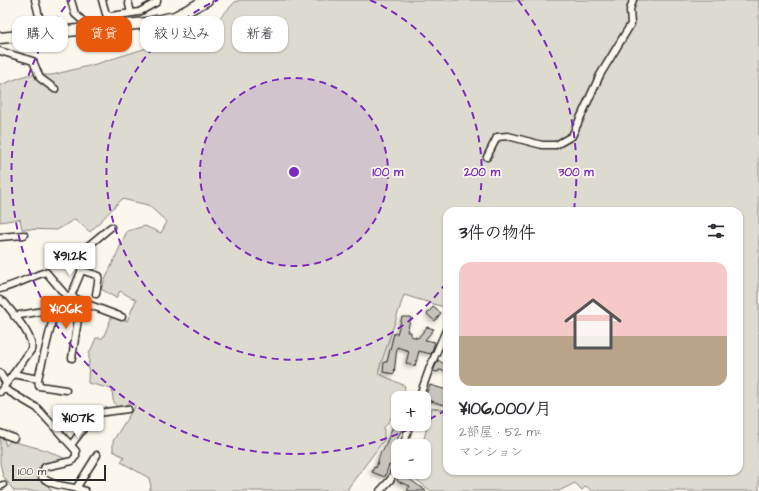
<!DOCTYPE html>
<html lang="ja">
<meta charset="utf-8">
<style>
:root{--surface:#fff;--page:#f7f7f7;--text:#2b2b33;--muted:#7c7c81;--line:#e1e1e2;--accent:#ea580c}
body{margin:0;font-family:"Architects Daughter","Klee One",sans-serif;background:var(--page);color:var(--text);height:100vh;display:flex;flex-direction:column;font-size:15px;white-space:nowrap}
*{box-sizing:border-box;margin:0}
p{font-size:13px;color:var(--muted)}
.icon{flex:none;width:22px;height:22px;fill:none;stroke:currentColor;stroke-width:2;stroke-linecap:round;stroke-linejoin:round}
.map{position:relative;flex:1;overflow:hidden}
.side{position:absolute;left:443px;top:207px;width:300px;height:268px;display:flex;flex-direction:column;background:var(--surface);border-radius:12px;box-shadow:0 1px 3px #0004}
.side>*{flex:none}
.top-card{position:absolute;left:12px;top:16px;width:371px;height:36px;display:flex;gap:8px}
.tools{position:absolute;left:391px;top:391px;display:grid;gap:8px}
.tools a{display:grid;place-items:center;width:40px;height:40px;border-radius:8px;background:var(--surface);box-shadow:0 1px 3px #0004;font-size:20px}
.scale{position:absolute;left:12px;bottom:10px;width:94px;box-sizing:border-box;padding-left:4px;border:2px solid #2b2b2b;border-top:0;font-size:11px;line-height:14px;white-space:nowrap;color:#2b2b2b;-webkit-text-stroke:3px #fbf7ec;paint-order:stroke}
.price{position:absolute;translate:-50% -34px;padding:0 9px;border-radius:4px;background:#fff;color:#222;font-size:13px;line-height:26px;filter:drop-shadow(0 1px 2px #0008)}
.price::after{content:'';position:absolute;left:50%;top:24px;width:12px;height:9px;margin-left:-6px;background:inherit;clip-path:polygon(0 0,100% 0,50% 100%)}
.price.current{background:var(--accent);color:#fff}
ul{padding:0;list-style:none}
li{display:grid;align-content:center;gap:8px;height:212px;padding:0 16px}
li+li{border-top:1px solid var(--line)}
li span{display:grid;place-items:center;height:124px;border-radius:12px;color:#555}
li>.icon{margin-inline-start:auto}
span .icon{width:72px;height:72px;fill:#fffc;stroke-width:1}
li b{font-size:17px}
h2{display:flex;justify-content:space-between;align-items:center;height:48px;padding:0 16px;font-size:17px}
.tag{padding:0 14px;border-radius:12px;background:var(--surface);box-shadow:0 1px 3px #0004;font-size:14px;line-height:36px}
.tag.current{background:var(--accent);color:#fff}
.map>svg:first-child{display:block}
.green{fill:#dddad0;stroke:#84827e}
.building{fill:#c7c4bc;stroke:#2b2b2b;filter:url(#shadow)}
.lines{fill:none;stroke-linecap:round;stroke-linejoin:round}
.minor-casing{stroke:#2b2b2b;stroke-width:9}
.trunk-casing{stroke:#2b2b2b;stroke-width:13}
.minor{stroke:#fbf7ec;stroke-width:6}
.trunk{stroke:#fbf7ec;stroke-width:10}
.ring{fill:none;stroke:#7b2cbf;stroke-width:2;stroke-dasharray:7 5}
.centre{fill:#7b2cbf;stroke:#fbf7ec;stroke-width:2}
.ring-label{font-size:12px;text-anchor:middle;font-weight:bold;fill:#7b2cbf;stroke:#fbf7ec;stroke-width:3.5;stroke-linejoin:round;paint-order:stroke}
</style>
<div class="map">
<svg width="759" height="491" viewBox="0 0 759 491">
<defs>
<filter id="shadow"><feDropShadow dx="-2" dy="2" stdDeviation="2" flood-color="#0004"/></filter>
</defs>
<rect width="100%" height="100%" fill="#fbf7ec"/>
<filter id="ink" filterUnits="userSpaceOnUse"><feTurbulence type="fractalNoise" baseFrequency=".025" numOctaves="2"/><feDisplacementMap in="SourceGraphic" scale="8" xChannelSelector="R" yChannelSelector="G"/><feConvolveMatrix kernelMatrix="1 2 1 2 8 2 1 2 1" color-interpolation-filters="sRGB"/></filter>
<g filter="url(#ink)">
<path class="green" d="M240 0H759V491H592L586 486 582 490 575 483 559 491H431L414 478 416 472H424V446H422L432 408 447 410V471H739V211H447V308L404 295 378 373 405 386 403 398H398V408L384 428V440L348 488V491H149L151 487 149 478 121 462 124 457 113 451V441L135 406 131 402 118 409 113 400 112 389 88 383 89 354 96 338H103L112 316 127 321 136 300 120 291 116 298 101 289 127 231 145 226 161 233 167 222 148 205 122 199 90 232 75 219 57 230 22 229 20 219 0 222V85L27 75H52L96 64 210 28 235 2Z
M0 438 4 439 6 446 10 441 46 450 66 459 43 463 36 471 52 491H14L3 476 0 463Z"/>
<path class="building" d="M433 307 441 313 435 321 427 314Z
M402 317H411L407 332H411V336L418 338 427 327 434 329 425 340 435 342 431 354 419 351 415 366 406 363 409 351 397 347 394 374 383 372 384 362H387L394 333 397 334Z
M438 360 447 366V371L439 370 438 372 433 371Z
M430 385 447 390V398L444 405 424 399Z
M398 414V424H404L391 454 396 455 395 457 391 466 389 465 385 477 372 472 374 467 376 468 381 451H383Z
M400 472H410L408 478 426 491H407L410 486 397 481Z"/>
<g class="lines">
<g class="minor-casing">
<path id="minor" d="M35 0 40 20
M71 0 75 14 83 21
M102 0 106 14 111 16 139 12 157 2V0
M128 0 131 13
M0 51 33 61 40 78 55 89
M487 157 497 137 508 136 542 145H556L572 136 600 75 631 24 630 10 633 0
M0 237 24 235
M81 270 99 276 96 294
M0 289C16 285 30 277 46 272L68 298
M71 296 82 302 122 317
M0 300 5 303C13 314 35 337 31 350L0 392
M60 304 79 313 72 358
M14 316 43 311 60 304 71 296 81 272 88 246 111 227
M0 373 6 383
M13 374 38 379 56 306
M38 379 39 386 66 390
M3 388 37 408 76 451V456L72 461 45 467 42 473V477C54 488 71 485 85 491
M419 398 430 367 447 328
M0 433 14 438
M71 445 93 416 98 413 128 409
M403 446 410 424
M0 486 3 485
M77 487 97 455
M380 491 391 479 398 460"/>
</g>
<g class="trunk-casing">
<path id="trunk" d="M0 38 146 23 175 17 207 0"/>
</g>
<use href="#minor" class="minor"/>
<use href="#trunk" class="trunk"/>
</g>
</g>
<circle cx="294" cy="172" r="94" fill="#7b2cbf" fill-opacity=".12"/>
<g class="ring">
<circle cx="294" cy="172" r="94"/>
<path d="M446 283A188 188 0 1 1 218 0M370 0A188 188 0 0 1 478 209"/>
<path d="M446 410A282 282 0 0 1 424 422M420 424A282 282 0 0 1 70 0M518 0A282 282 0 0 1 574 209"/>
</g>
<circle cx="294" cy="172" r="6" class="centre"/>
<g class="ring-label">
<text x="388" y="176">100 m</text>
<text x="482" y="176">200 m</text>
<text x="576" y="176">300 m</text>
</g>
</svg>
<div class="tools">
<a>+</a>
<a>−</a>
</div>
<div class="scale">100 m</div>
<b class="price" style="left:70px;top:277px">¥91.2K</b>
<b class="price current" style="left:66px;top:330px">¥106K</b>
<b class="price" style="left:78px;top:439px">¥107K</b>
<div class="top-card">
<a class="tag">購入</a>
<a class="tag current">賃貸</a>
<a class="tag">絞り込み</a>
<a class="tag">新着</a>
</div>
<section class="side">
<h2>3件の物件<svg class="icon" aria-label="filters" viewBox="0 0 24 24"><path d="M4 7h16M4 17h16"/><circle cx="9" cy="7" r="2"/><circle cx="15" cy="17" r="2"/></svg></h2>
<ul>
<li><span style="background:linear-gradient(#f6c9c9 60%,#b9a48a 0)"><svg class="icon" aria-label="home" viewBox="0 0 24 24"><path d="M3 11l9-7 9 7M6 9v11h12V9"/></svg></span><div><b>¥106,000/月</b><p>2部屋 · 52 m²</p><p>マンション</p></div></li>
</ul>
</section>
</div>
